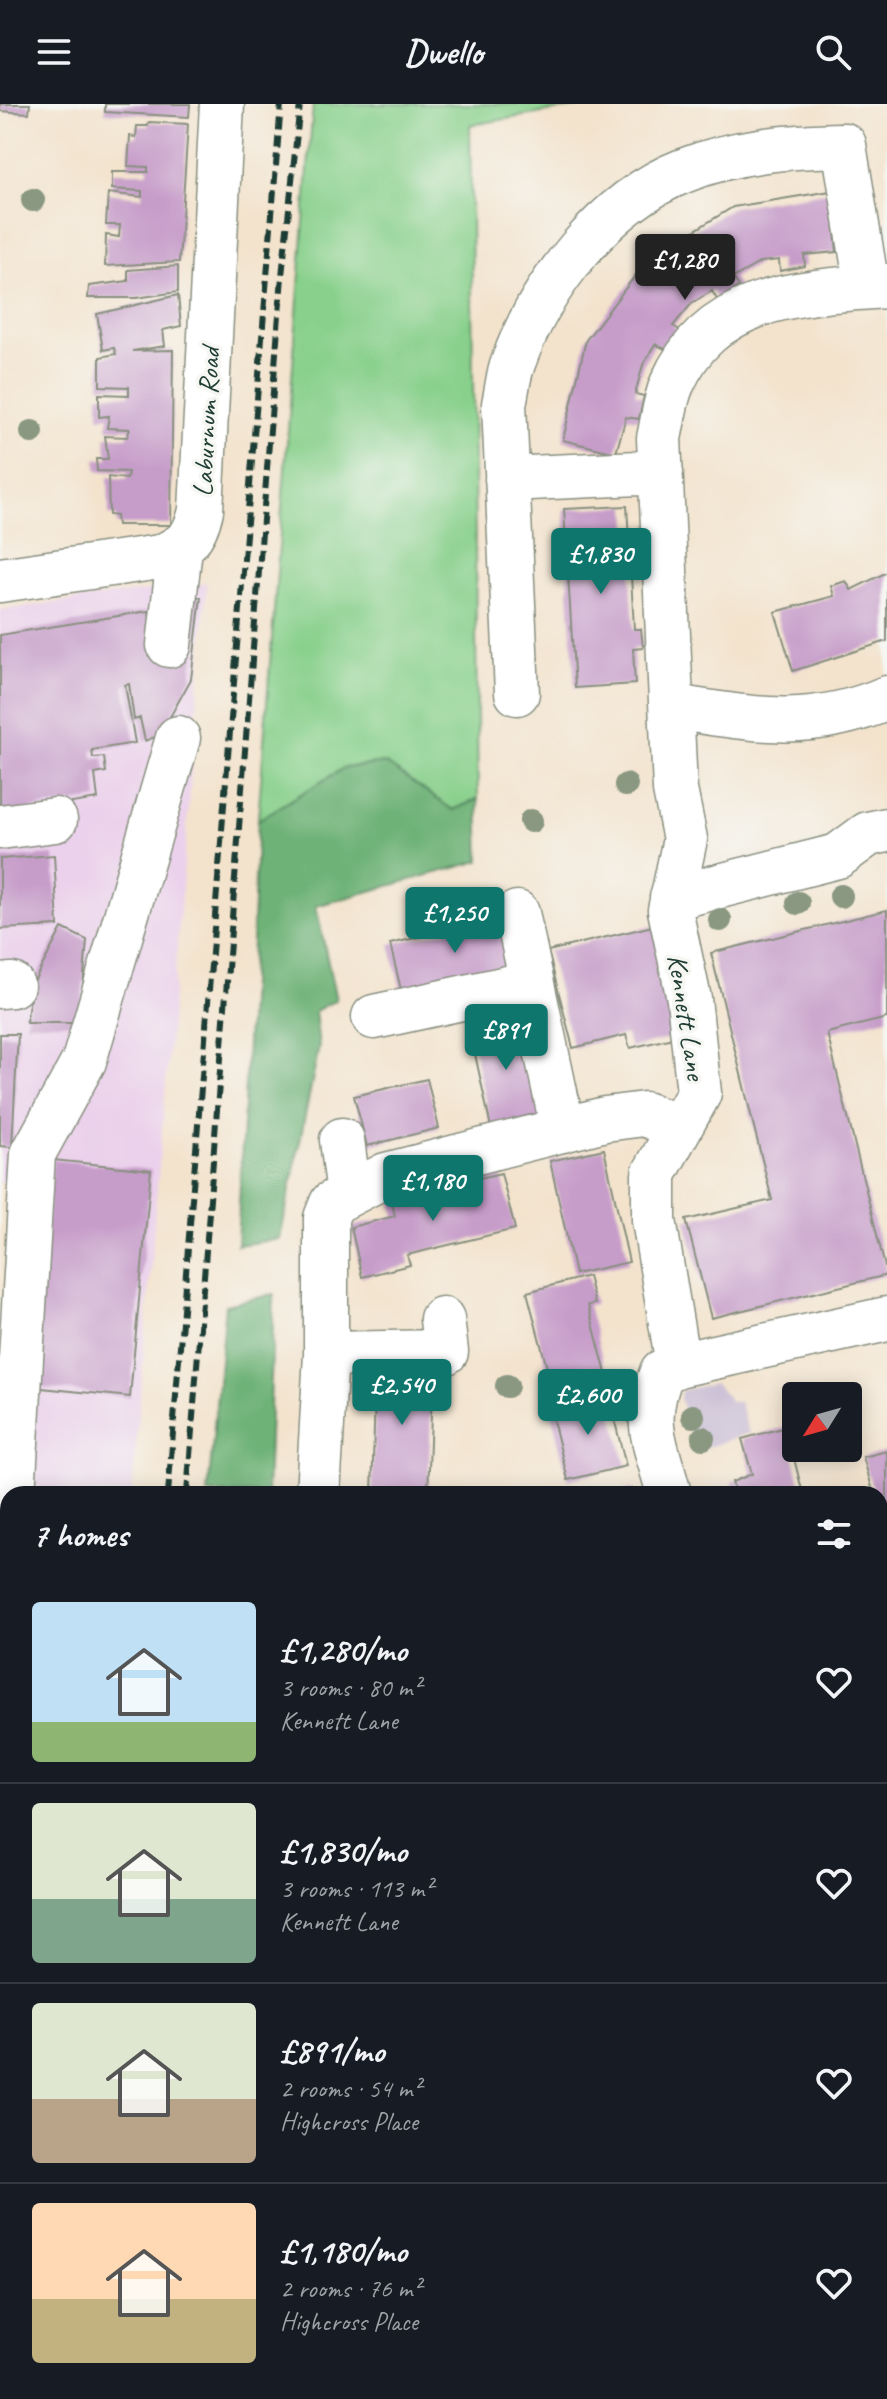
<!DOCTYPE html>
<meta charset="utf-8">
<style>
:root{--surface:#171b24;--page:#20242c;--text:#f1f3f6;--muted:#9ea1a6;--line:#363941;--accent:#0f766e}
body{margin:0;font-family:Caveat,sans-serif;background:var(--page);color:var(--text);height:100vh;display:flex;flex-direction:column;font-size:30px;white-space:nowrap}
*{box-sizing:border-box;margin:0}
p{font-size:26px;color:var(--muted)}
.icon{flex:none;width:44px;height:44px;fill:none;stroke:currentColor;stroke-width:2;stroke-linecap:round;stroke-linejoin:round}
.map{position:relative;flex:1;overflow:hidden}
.side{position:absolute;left:0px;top:1382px;width:888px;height:914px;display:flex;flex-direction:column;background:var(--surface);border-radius:24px 24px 0 0;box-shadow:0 4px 20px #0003}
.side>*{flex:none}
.needle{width:52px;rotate:233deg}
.buttons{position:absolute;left:782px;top:1278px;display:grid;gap:16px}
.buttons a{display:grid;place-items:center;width:80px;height:80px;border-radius:8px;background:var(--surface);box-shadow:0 4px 20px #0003;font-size:40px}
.price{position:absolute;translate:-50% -68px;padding:0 18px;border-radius:8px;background:var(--accent);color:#fff;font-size:26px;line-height:52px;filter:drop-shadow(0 2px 4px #0008)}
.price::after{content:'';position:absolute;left:50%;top:48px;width:24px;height:18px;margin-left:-12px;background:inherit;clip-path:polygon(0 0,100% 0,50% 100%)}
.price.active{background:#222;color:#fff}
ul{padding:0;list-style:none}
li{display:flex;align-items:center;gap:24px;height:200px;padding:0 32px}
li+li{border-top:2px solid var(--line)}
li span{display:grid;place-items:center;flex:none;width:224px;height:160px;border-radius:8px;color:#555}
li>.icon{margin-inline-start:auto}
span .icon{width:96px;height:96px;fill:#fffc;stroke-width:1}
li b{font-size:34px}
h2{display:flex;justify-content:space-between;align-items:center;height:96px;padding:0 32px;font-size:34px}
header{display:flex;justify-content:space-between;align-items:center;height:104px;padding:0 32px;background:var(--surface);font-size:36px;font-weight:800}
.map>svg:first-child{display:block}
.built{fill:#ebd1eb}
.industrial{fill:#cbbfd5}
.green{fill:#88d08b;stroke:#548660;stroke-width:2}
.forest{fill:#6eb277;stroke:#467856;stroke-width:2}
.building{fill:#c69cc9}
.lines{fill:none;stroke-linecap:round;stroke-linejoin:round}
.minor-casing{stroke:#899080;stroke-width:47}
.major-casing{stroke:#899080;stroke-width:47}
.minor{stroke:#fff;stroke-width:44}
.major{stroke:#fff;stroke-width:44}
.rail{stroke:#1f3d34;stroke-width:6;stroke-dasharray:12 6;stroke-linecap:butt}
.tree{fill:#8a9882}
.labels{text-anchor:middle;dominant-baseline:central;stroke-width:7;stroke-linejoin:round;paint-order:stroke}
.street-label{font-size:28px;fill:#1f3d34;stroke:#f6f6f2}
</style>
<header><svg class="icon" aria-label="menu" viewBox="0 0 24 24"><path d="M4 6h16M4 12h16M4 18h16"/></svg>Dwello<svg class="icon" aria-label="search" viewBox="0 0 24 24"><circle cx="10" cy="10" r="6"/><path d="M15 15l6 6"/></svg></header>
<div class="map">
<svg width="887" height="2295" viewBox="0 0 887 2295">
<rect width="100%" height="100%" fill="#f6f6f2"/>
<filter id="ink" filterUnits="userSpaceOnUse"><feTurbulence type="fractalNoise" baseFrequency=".0125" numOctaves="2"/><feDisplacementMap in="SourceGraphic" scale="16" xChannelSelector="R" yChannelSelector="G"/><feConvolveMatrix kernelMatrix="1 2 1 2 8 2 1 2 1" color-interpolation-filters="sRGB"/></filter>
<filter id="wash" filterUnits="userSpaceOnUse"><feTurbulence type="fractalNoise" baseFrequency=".006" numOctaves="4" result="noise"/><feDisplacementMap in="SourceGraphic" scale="32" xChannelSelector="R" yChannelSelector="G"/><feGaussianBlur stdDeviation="1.8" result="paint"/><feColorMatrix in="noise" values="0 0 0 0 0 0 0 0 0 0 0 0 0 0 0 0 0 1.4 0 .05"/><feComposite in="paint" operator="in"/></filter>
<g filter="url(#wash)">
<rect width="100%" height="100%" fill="#f3e3cd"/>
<path class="built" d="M207 479 132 1390H8V1873H0V1274L15 1079 0 1078V506Z"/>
<path class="industrial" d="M715 1279 731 1298H739L749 1329 696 1347 680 1294 681 1287Z"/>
<path class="green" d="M313 0H596L470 21 478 695 453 706 384 659 344 664 258 716Z"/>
<path class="forest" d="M385 659 453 706 478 695 480 757 316 802 336 896 315 907 319 943 280 1135 237 1141 258 716 344 664Z
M274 1190 267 1390H208L225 1201Z"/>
<g id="blocks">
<path class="building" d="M0 0H30L29 9 0 7Z
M105 0H190L189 13 105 8Z
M149 18 188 20 179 158 105 162 106 131 119 133 120 121H106L108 89 142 93V87L112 85V68H148V63L128 62 130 32 136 33 137 22H148Z
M831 87 837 148 804 151 805 162 780 167 779 156 761 158 733 174 739 182 718 197 712 187 692 199 673 222 683 228 667 246 655 240 643 261 635 290 644 292 639 315 626 313 616 349 563 336 586 236 648 155 733 103Z
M178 162V188L136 194H88L89 182 128 177V166Z
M178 191 181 222 163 226 165 242 132 247 173 246 171 421H117L116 412 109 411 108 373 127 375 128 368 97 367 96 355H108L105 332 127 333 130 325 107 324 109 312 99 313V290L129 291V283L100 282V253L116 250 114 244 103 246 97 210Z
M627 402 629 435H638L639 453 630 454 634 525H641L643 544 633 545 635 580 575 584 564 405Z
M887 468V537L793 567 775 508 834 492 831 482 846 477 851 486Z
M183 493H201L191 575 160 631 145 637 140 614 134 616 129 580 125 581 135 639 92 646 93 654 104 653 106 668 95 670 98 695 0 710V531L149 507 157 554Z
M54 751 58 822 0 825V755Z
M887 806V914L827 929 887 1171 711 1214 686 1116 772 1096 711 849Z
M508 812 520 863 402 890 390 840Z
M661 820 677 933 630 944 626 931 573 944 548 847Z
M62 824 87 836 80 919H26L32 881Z
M520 907 544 1017 492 1028 468 918Z
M0 930H18L12 1043 0 1042Z
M427 975 439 1024 367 1042 354 992Z
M604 1045 629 1158 575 1170 550 1057Z
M53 1056 151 1066 130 1293 32 1283Z
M501 1069 515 1125 407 1151 410 1161 362 1173 351 1123 395 1112 391 1095Z
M588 1172 595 1200 588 1201 610 1284 556 1298 527 1188Z
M376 1256 433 1258 428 1390H372Z
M608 1290 626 1362 568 1376 550 1304Z
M786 1323 803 1390H736L732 1378 752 1370 742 1335Z
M887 1347V1428H886L880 1408V1390H874L863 1353Z
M632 1385 633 1390H614V1389Z
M6 1642H8V1732L0 1731Z
M887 1658V1702L880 1703V1660Z
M887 1705V1743L884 1736 880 1737V1707Z
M887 1756V1808L880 1810V1758Z
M887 1824V1894H886L880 1874V1839L884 1838 880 1827Z
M880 2064 887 2070V2147L880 2142Z
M199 2288H261L259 2295H206Z
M483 2288H556L560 2295H468Z
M598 2288H636V2295H598Z"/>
</g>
</g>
<g filter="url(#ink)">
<use href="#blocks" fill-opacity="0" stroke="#899080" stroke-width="2"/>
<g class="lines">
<g class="minor-casing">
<path id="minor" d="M507 375 661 368
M0 476 160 453C185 442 195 434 201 406L222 0
M169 541 180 444
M517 589 504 300C507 287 508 272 513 259 540 182 606 97 683 67 735 46 789 42 844 41L867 183
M673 603C751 615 811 627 887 594
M0 723 55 716
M672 794 838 752 868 730 887 726
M517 809 563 1026
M0 882 12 881
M374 913 531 879
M342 1036 349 1090
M326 1250 446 1248 442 1215
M678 1261 654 1116V1070L699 989 689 895 670 806 685 735 675 686 659 334C663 317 665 296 672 280 711 190 802 188 887 182
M13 1390 33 1050 84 957 178 634
M318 1390 326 1250V1114L332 1099 386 1071 605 1015 644 1010 678 1023
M669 1390C656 1339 641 1319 662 1268L678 1261 887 1215
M880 1506 887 1500
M0 1594 8 1483
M0 1901H8
M880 1995 887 1990
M192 2295V2288"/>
</g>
<g class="major-casing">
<path id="major" d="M880 2229 887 2231
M880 2263 887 2265
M728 2295 736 2288"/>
</g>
<use href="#minor" class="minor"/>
<use href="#major" class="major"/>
<path class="rail" d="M168 1390 281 0
M187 1390 282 172 300 0
M125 2288V2295
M144 2288V2295"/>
</g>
<g class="tree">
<circle cx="33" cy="96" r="12"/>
<circle cx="32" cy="328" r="12"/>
<circle cx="626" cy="681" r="12"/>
<circle cx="531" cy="717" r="12"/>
<circle cx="841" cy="792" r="12"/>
<circle cx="798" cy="799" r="12"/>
<circle cx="720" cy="816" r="12"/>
<circle cx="507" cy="1282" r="12"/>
<circle cx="693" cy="1312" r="12"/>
<circle cx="703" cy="1334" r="12"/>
</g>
</g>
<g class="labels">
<g class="street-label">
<text transform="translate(206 318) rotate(-87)">Laburnum Road</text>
<text transform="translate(687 913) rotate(81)">Kennett Lane</text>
</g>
</g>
</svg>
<div class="buttons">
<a><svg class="needle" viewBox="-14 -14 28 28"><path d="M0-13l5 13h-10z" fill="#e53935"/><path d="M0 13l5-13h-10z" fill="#9ea1a6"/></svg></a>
</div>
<b class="price active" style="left:685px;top:198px">£1,280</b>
<b class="price" style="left:601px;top:492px">£1,830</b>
<b class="price" style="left:455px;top:851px">£1,250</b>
<b class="price" style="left:506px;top:968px">£891</b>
<b class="price" style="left:433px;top:1119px">£1,180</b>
<b class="price" style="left:402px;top:1323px">£2,540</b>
<b class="price" style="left:588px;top:1333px">£2,600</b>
<section class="side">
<h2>7 homes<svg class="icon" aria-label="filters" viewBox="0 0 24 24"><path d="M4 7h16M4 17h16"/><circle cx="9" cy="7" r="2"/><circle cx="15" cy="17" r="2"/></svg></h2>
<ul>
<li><span style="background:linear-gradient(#bfe0f5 75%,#8fb573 0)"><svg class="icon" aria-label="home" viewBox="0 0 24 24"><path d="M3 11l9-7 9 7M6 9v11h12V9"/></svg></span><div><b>£1,280/mo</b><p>3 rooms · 80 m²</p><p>Kennett Lane</p></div><svg class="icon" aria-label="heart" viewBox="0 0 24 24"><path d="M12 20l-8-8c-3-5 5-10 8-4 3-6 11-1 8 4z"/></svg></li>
<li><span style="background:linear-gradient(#dfe7d0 60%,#7fa58c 0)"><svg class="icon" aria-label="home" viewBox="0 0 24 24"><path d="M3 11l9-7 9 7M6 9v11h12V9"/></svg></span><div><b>£1,830/mo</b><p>3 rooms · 113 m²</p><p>Kennett Lane</p></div><svg class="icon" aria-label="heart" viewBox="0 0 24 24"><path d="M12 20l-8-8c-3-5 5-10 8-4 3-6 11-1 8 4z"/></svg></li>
<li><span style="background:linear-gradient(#dfe7d0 60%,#b9a48a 0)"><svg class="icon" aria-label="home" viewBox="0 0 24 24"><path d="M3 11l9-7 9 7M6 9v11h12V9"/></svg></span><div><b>£891/mo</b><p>2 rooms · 54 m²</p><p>Highcross Place</p></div><svg class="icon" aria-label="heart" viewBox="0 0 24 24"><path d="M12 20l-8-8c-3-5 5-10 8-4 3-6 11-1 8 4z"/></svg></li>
<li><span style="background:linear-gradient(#ffd9b3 60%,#c2b280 0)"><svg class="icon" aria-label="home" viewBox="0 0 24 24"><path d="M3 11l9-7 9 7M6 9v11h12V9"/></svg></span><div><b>£1,180/mo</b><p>2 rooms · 76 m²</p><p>Highcross Place</p></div><svg class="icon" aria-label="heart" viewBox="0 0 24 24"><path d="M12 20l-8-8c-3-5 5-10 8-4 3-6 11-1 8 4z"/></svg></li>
</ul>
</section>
</div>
